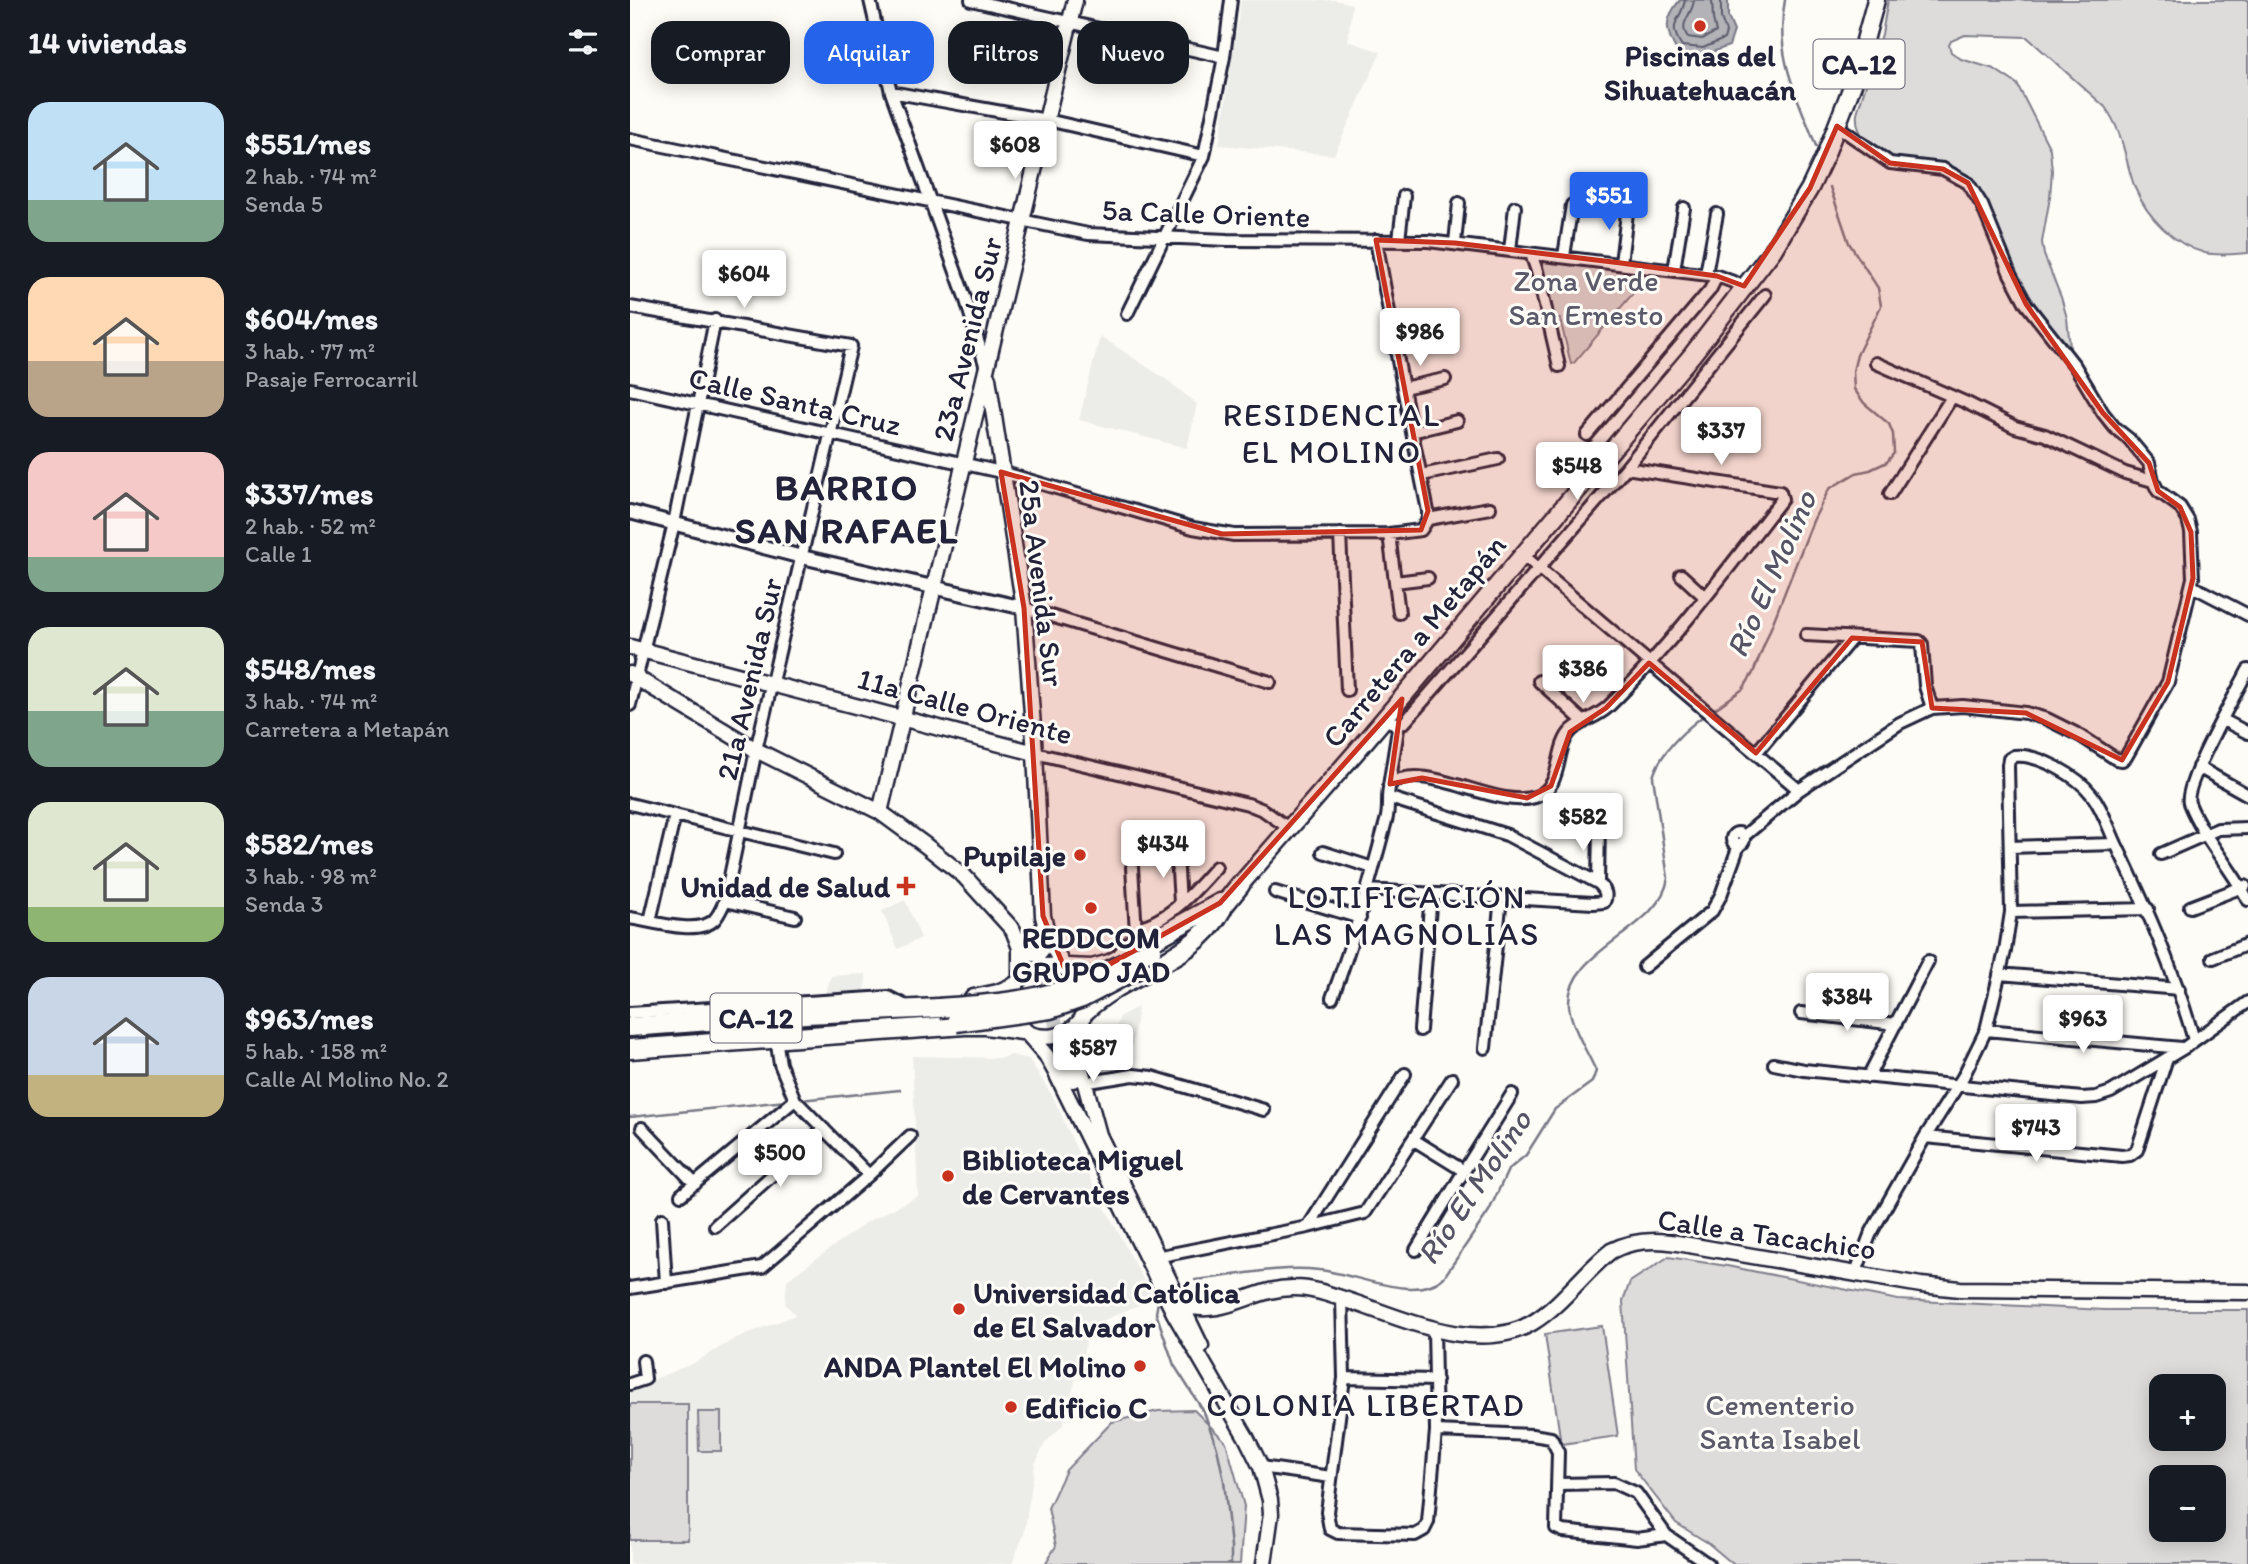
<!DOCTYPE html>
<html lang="es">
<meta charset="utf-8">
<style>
:root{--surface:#171b24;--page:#242831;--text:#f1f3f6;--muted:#9ea1a6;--accent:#2563eb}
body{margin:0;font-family:Itim,sans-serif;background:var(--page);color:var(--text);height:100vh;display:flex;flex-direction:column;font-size:26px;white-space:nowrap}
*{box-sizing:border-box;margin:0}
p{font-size:23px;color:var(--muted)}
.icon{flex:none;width:38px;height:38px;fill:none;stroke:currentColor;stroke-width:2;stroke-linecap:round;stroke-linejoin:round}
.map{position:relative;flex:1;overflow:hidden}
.panel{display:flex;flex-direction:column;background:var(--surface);width:630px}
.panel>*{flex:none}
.top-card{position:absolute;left:21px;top:21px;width:665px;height:63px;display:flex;gap:14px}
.buttons{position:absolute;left:1519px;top:1374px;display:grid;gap:14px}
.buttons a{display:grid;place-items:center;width:77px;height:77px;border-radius:14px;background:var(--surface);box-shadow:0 4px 18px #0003;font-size:35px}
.price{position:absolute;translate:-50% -60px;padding:0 16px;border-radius:7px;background:#fff;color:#222;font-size:23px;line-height:46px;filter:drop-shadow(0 2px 4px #0008)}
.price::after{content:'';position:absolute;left:50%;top:42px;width:21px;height:16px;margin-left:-10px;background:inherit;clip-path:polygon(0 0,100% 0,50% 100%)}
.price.selected{background:var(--accent);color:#fff}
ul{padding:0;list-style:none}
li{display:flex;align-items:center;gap:21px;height:175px;padding:0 28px}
li span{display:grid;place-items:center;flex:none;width:196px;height:140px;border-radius:21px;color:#555}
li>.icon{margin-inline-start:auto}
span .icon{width:84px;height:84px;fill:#fffc;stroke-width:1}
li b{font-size:30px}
h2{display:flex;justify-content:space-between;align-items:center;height:84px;padding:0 28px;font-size:30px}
.pill{padding:0 24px;border-radius:21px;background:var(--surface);box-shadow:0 4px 18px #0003;font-size:24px;line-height:63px}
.pill.selected{background:var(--accent);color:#fff}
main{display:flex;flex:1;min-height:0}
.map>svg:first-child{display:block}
.built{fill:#ecece9}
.green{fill:#dddcdb;stroke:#807f8b;stroke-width:2;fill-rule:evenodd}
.water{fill:#b2b2b7;stroke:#787885;stroke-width:2}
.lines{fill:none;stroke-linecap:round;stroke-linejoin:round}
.shore{stroke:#5c5c6d;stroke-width:2}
.stream{stroke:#787885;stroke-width:2.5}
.secondary-tunnel{stroke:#d1d0d1;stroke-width:14;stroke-dasharray:14 7;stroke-linecap:butt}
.minor-casing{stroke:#22223b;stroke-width:16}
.tertiary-casing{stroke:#22223b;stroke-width:18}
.secondary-casing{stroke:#22223b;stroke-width:19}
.primary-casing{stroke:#22223b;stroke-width:21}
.trunk-casing{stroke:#22223b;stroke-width:23}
.minor{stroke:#fdfcf7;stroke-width:10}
.tertiary{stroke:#fdfcf7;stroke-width:12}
.secondary{stroke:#fdfcf7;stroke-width:14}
.primary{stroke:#fdfcf7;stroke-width:16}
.trunk{stroke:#fdfcf7;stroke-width:18}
.trunk-bridge-casing{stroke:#22223b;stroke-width:23;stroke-linecap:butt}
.trunk-bridge{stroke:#fdfcf7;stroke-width:18}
.marked{fill:#c8321e;fill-opacity:0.2;stroke:#c8321e;stroke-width:5;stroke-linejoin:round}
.poi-dot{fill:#c8321e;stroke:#fdfcf7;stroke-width:2.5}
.labels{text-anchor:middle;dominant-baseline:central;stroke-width:6;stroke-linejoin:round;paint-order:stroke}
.shield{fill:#fdfcf7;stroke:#646373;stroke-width:2}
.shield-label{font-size:28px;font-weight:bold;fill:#22223b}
.poi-label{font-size:30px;font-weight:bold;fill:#22223b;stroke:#fdfcf7;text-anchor:end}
.street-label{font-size:30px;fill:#22223b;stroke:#fdfcf7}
.park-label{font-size:30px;fill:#5a5a6b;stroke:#fdfcf7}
.neighbourhood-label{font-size:32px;letter-spacing:2px;fill:#22223b;stroke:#fdfcf7}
.water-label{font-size:32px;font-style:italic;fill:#545466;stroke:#fdfcf7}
.district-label{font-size:37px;font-weight:bold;letter-spacing:2px;fill:#22223b;stroke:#fdfcf7}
</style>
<main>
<section class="panel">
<h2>14 viviendas<svg class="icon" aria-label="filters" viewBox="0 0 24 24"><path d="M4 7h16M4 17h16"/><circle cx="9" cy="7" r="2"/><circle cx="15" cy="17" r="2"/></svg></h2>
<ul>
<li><span style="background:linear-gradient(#bfe0f5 70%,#7fa58c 0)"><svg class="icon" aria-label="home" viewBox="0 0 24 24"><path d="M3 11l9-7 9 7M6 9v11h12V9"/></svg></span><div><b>$551/mes</b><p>2 hab. · 74 m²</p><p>Senda 5</p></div></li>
<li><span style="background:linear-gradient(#ffd9b3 60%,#b9a48a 0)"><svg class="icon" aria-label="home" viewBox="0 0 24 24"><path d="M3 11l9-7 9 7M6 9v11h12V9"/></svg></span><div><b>$604/mes</b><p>3 hab. · 77 m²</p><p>Pasaje Ferrocarril</p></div></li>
<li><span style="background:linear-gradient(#f6c9c9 75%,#7fa58c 0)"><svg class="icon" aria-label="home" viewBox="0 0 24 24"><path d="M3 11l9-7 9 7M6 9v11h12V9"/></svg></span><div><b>$337/mes</b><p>2 hab. · 52 m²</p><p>Calle 1</p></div></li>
<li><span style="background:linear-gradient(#dfe7d0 60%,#7fa58c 0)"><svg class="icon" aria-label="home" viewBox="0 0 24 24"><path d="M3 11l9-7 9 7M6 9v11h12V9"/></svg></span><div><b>$548/mes</b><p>3 hab. · 74 m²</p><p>Carretera a Metapán</p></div></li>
<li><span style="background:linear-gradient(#dfe7d0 75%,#8fb573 0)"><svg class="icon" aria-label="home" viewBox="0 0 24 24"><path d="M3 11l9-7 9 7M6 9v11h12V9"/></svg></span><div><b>$582/mes</b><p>3 hab. · 98 m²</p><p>Senda 3</p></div></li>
<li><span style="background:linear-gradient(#c9d6e8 70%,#c2b280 0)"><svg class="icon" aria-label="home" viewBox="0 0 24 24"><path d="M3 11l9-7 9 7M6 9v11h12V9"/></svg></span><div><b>$963/mes</b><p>5 hab. · 158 m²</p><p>Calle Al Molino No. 2</p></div></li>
</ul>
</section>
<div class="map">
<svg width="1618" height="1564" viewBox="0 0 1618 1564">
<rect width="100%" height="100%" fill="#fdfcf7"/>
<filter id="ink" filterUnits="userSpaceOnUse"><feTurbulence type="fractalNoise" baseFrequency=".0143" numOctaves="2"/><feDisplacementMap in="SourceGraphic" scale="14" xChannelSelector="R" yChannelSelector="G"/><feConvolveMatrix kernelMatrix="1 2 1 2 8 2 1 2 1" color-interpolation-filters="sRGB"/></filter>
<g filter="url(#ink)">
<path class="built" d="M611 0H705L722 4 718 41 751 52 704 155 589 145Z
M470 336 537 380 567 404 557 448 449 420Z
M275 900 291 938 268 949 252 911Z
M236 974 235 995 195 996 201 976Z
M508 1007 500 1062 461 1065V1051L479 1052 490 1016Z
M381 1055 399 1059 423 1097 461 1181 521 1294 520 1300 472 1321 457 1339 433 1425 415 1443 405 1464 394 1534 382 1564H0V1389L64 1363 106 1338 166 1315 155 1304 157 1280 237 1222 288 1196 282 1056 371 1058Z"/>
<path class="green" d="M1258 0H1618V253C1604 254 1589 256 1575 253 1544 245 1517 217 1505 188 1494 159 1495 135 1475 107L1397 37 1335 35 1321 41 1319 45 1321 52 1331 59 1364 69 1387 84 1420 149 1422 171 1420 197 1412 242 1414 255 1431 297 1437 318 1440 347C1393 298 1366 237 1336 177 1303 170 1222 161 1227 113L1252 34Z
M915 259 1021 272 944 363 941 364 930 319H925L912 264Z
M241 1017 243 1025 0 1046V1032Z
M1038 1257 1097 1266 1268 1300 1475 1310H1618V1564H1103L1078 1543 1046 1523 1004 1469 993 1301 1000 1282ZM1531 1386H1584V1438H1531ZM1531 1477H1584V1530H1531Z
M972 1326 988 1436 931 1444 915 1334Z
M0 1404H58V1540H0Z
M564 1410 596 1442 614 1506 610 1564H415L426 1546 418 1508 436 1470 482 1422 528 1411Z
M68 1412H91V1451H69Z"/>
<path class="water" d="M1050 0H1098V17L1104 31 1099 46 1074 55 1048 53C1035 31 1033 20 1050 0Z"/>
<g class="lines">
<path class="shore" d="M1055 0C1051 22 1036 22 1052 46L1073 48 1094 39 1096 32 1091 18V0
M1064 0C1063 15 1047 23 1058 37L1072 39 1086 32 1083 19 1082 0"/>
<path class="stream" d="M1155 0C1144 56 1167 95 1186 146
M1082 711 1113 689 1123 673 1183 521 1199 489 1226 473 1240 470 1257 462 1264 453 1263 434 1259 424 1234 403 1224 389 1223 371 1227 355 1251 306 1248 288 1219 243 1200 187
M170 1100 270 1090
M0 1117 157 1101
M565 1280C605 1276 649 1265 689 1270 724 1273 786 1304 814 1277L859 1211 878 1170 896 1155 925 1109 962 1082 966 1071C958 1053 941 1026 939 1006 935 949 1030 932 1038 878L1023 777C1031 751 1054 730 1076 714
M529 1296 526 1313 544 1365 574 1412 587 1448 594 1481 601 1547V1564"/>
<path class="secondary-tunnel" d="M415 954 418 988 431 1049"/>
<g class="minor-casing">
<path id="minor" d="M240 0 261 92 336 300 356 368
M341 0 594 57
M261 92 417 120 574 156
M0 139 458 234 597 240 798 241 1087 276 1114 286
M769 240 774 196
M825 243 829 203
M880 250 885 207
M901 254 907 271 929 366
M934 256 942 205
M991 263 998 205
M1044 270 1054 208
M1076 274 1087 214
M0 307 221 346 126 750 95 901C92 907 89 915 84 920 68 936 20 921 0 918
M497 314 574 156 594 57 601 0
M765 345 806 335
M1246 363 1337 403 1385 427 1415 435 1495 473 1523 481
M773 388 815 379
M0 389 371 472 563 528 604 535 759 534 791 530 798 519V511L773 388 746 240
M782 432 827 421
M957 435 1080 290 1087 276
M792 475 868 459
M1260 494 1322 397
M798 519 860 508
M710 534 717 690
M759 534 769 613
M893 555 1169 790
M1051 575 1075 597
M765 582 798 578
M1562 586 1618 615
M394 608 640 682
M1176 635 1289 641 1292 644 1295 686 1302 708
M1618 670C1607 692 1553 785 1559 803 1572 836 1601 868 1618 900
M909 681 954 722
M0 705 44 523 85 320
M754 719 763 723 775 722 996 468 1135 295
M1593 720 1618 733
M405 753 618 804 633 810 653 824
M1126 753 1222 638
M1568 767 1618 795
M759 786 769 723
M0 804 204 854
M1102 839a6 6 0 1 1 12 0a6 6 0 1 1-12 0Z
M1114 836 1169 790 1270 723 1302 708 1333 706 1396 713 1417 719 1451 736 1486 759 1492 760 1496 757 1538 682 1563 578 1561 532 1558 520 1550 507 1528 491 1523 481 1519 463 1499 439 1485 428 1473 413 1445 366 1396 304 1380 274 1352 205 1338 183 1313 169 1260 163 1207 126
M1380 847 1486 844
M693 852 743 868
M1531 854 1588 829 1618 828
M547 855 550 903
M968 883 969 824
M737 890 963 903 974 902C978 894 974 888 968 883L877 835 760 798
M645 892 730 918
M95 901 165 917
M1560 907 1615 886
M1381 912 1518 909
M20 921 45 815
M506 928C538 922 566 890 586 867
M1583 958 1618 944
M486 959C491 948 501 943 506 933L502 867
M1014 967 1082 911 1091 895 1109 845
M1369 974 1549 989
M702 998C724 940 740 881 756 821 760 809 756 795 760 784 796 759 864 810 905 797 935 787 923 748 942 730 953 720 967 717 978 707 1042 644 1097 570 1152 499L1150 492 996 468
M0 1013 258 997 276 1006
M1171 1013 1266 1024
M790 1030 801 894
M1356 1030 1552 1048
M146 1038 150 1064 165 1100 239 1175
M855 1048 871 898
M1144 1064 1174 1070 1452 1098 1466 1097 1481 1092 1554 1048 1618 1002
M1238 1077 1298 961
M453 1083 503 1075 522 1077 634 1110
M12 1128 65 1184
M1295 1137 1492 1156 1500 1155 1507 1150 1537 1058
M784 1140 834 1171 882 1094
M51 1195 165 1100
M32 1219 36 1283
M85 1226 194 1129
M678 1227 775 1074
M786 1250 834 1171
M526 1257 678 1227 735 1213 822 1079
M1226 1272 1240 1235 1260 1199 1295 1137 1333 1077 1356 1030 1375 951 1381 912 1378 765 1379 759 1384 756C1407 753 1448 776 1462 795 1474 811 1479 830 1488 848 1518 911 1545 973 1564 1040
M0 1288 132 1267 239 1175 280 1136
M712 1299 714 1378 697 1512 700 1529 708 1533 785 1535 794 1530 798 1522 806 1431 804 1328
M714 1378 806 1380
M0 1384 15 1379 13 1361
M806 1431 902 1435 921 1438 928 1452 926 1528 933 1531 1007 1539 1036 1535
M631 1467 701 1477
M928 1484 984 1483 1006 1493 1036 1535 1078 1564"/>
</g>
<g class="tertiary-casing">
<path id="tertiary" d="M0 512 172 557 394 608"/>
</g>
<g class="secondary-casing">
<path id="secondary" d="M358 378 394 608 405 753 413 916 419 940 434 967
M0 647 405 753
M0 674 126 750 250 812 295 845 334 876 383 930 390 948V978
M250 812 445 0
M390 939 400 954H409L411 951 412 929
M415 966C468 961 471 1027 425 1036 374 1045 361 978 415 966Z
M454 1014 446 1051 469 1135 571 1346
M396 1032 416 1055 425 1071 544 1313 616 1437 631 1467 640 1500 641 1514 634 1564
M431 1049 443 1080
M552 1305C597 1318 622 1287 665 1288 683 1288 701 1295 717 1300 772 1318 848 1355 902 1323 932 1305 953 1273 981 1251 1002 1240 1024 1239 1047 1243L1291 1285 1330 1289 1618 1292"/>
</g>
<g class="primary-casing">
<path id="primary" d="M610 885 726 752 1062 355 1143 250 1180 188 1195 156 1223 84 1246 0"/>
</g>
<g class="trunk-casing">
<path id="trunk" d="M586 915 610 885
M437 968 462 969 480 964 590 903
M344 999 368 994 384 987
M455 1011C496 971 563 963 592 909
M0 1027 176 1014 309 1008
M0 1049 335 1025H356L392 1030"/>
</g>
<use href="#minor" class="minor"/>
<use href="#tertiary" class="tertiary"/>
<use href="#secondary" class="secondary"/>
<use href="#primary" class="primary"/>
<use href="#trunk" class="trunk"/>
<g class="trunk-bridge-casing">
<path id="trunk-bridge" d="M309 1008C347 1005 386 1003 423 993 457 984 490 964 522 949
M326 1022 420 1009 452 998 509 968"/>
</g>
<use href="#trunk-bridge" class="trunk-bridge"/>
</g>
</g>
<path class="marked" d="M1207 126 1260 163 1313 169 1338 183 1396 304 1473 413 1519 463 1528 491 1550 507 1561 532 1563 578 1538 682 1492 760 1396 713 1302 708 1292 642 1222 638 1126 753 1019 663 976 708 940 732 921 786 897 798 792 778 760 784 772 699 590 903 480 964 434 967 413 916 394 608 371 472 592 534 791 530 798 511 746 240 825 243 991 263 1087 276 1114 286 1180 188Z"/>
<g class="poi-dot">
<circle cx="1070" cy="26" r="7"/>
<circle cx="450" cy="855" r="7"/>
<path d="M272.5 875.5h7v7h7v7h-7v7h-7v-7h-7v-7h7z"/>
<circle cx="461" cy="908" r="7"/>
<circle cx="318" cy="1176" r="7"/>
<circle cx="329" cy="1309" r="7"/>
<circle cx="510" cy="1366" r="7"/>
<circle cx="381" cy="1407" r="7"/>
</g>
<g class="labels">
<g class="shield">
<rect x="1183.5" y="39.5" width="91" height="49" rx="5"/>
<rect x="80.5" y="993.5" width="91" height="49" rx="5"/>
</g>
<g class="shield-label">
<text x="1229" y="64">CA-12</text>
<text x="126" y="1018">CA-12</text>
</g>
<g class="poi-label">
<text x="1070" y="55" text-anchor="middle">Piscinas del<tspan x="1070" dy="34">Sihuatehuacán</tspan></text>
<text x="436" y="855">Pupilaje</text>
<text x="260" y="886">Unidad de Salud</text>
<text x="461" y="937" text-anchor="middle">REDDCOM<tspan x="461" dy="34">GRUPO JAD</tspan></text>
<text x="332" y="1159" text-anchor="start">Biblioteca Miguel<tspan x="332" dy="34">de Cervantes</tspan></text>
<text x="343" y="1292" text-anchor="start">Universidad Católica<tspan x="343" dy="34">de El Salvador</tspan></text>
<text x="496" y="1366">ANDA Plantel El Molino</text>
<text x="395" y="1407" text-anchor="start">Edificio C</text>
</g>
<g class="street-label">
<text transform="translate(576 213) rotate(2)">5a Calle Oriente</text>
<text transform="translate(337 339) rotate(-76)">23a Avenida Sur</text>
<text transform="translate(165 401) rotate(13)">Calle Santa Cruz</text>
<text transform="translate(412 583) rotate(83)">25a Avenida Sur</text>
<text transform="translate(784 641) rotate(-50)">Carretera a Metapán</text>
<text transform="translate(119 679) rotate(-77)">21a Avenida Sur</text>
<text transform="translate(335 706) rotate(15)">11a Calle Oriente</text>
<text transform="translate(1137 1234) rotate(8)">Calle a Tacachico</text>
</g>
<g class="park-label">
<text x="956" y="280">Zona Verde<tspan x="956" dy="34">San Ernesto</tspan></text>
<text x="1150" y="1404">Cementerio<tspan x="1150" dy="34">Santa Isabel</tspan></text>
</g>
<g class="neighbourhood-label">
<text x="702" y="415">RESIDENCIAL<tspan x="702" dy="37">EL MOLINO</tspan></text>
<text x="777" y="897">LOTIFICACIÓN<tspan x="777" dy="37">LAS MAGNOLIAS</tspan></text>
<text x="736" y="1405">COLONIA LIBERTAD</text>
</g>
<g class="water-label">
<text transform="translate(1141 574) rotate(-66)">Río El Molino</text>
<text transform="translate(844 1187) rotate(-56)">Río El Molino</text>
</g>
<g class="district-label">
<text x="217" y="487">BARRIO<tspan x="217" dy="43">SAN RAFAEL</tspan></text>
</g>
</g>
</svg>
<div class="buttons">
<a>+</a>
<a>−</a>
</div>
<b class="price" style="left:385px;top:181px">$608</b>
<b class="price selected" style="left:979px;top:232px">$551</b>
<b class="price" style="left:114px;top:310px">$604</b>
<b class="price" style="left:790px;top:368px">$986</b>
<b class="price" style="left:1091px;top:467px">$337</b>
<b class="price" style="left:947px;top:502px">$548</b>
<b class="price" style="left:953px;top:705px">$386</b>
<b class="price" style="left:953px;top:853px">$582</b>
<b class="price" style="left:533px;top:880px">$434</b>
<b class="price" style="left:1217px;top:1033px">$384</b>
<b class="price" style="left:1453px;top:1055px">$963</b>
<b class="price" style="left:463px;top:1084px">$587</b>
<b class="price" style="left:1406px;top:1164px">$743</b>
<b class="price" style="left:150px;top:1189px">$500</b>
<div class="top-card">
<a class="pill">Comprar</a>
<a class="pill selected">Alquilar</a>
<a class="pill">Filtros</a>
<a class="pill">Nuevo</a>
</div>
</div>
</main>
